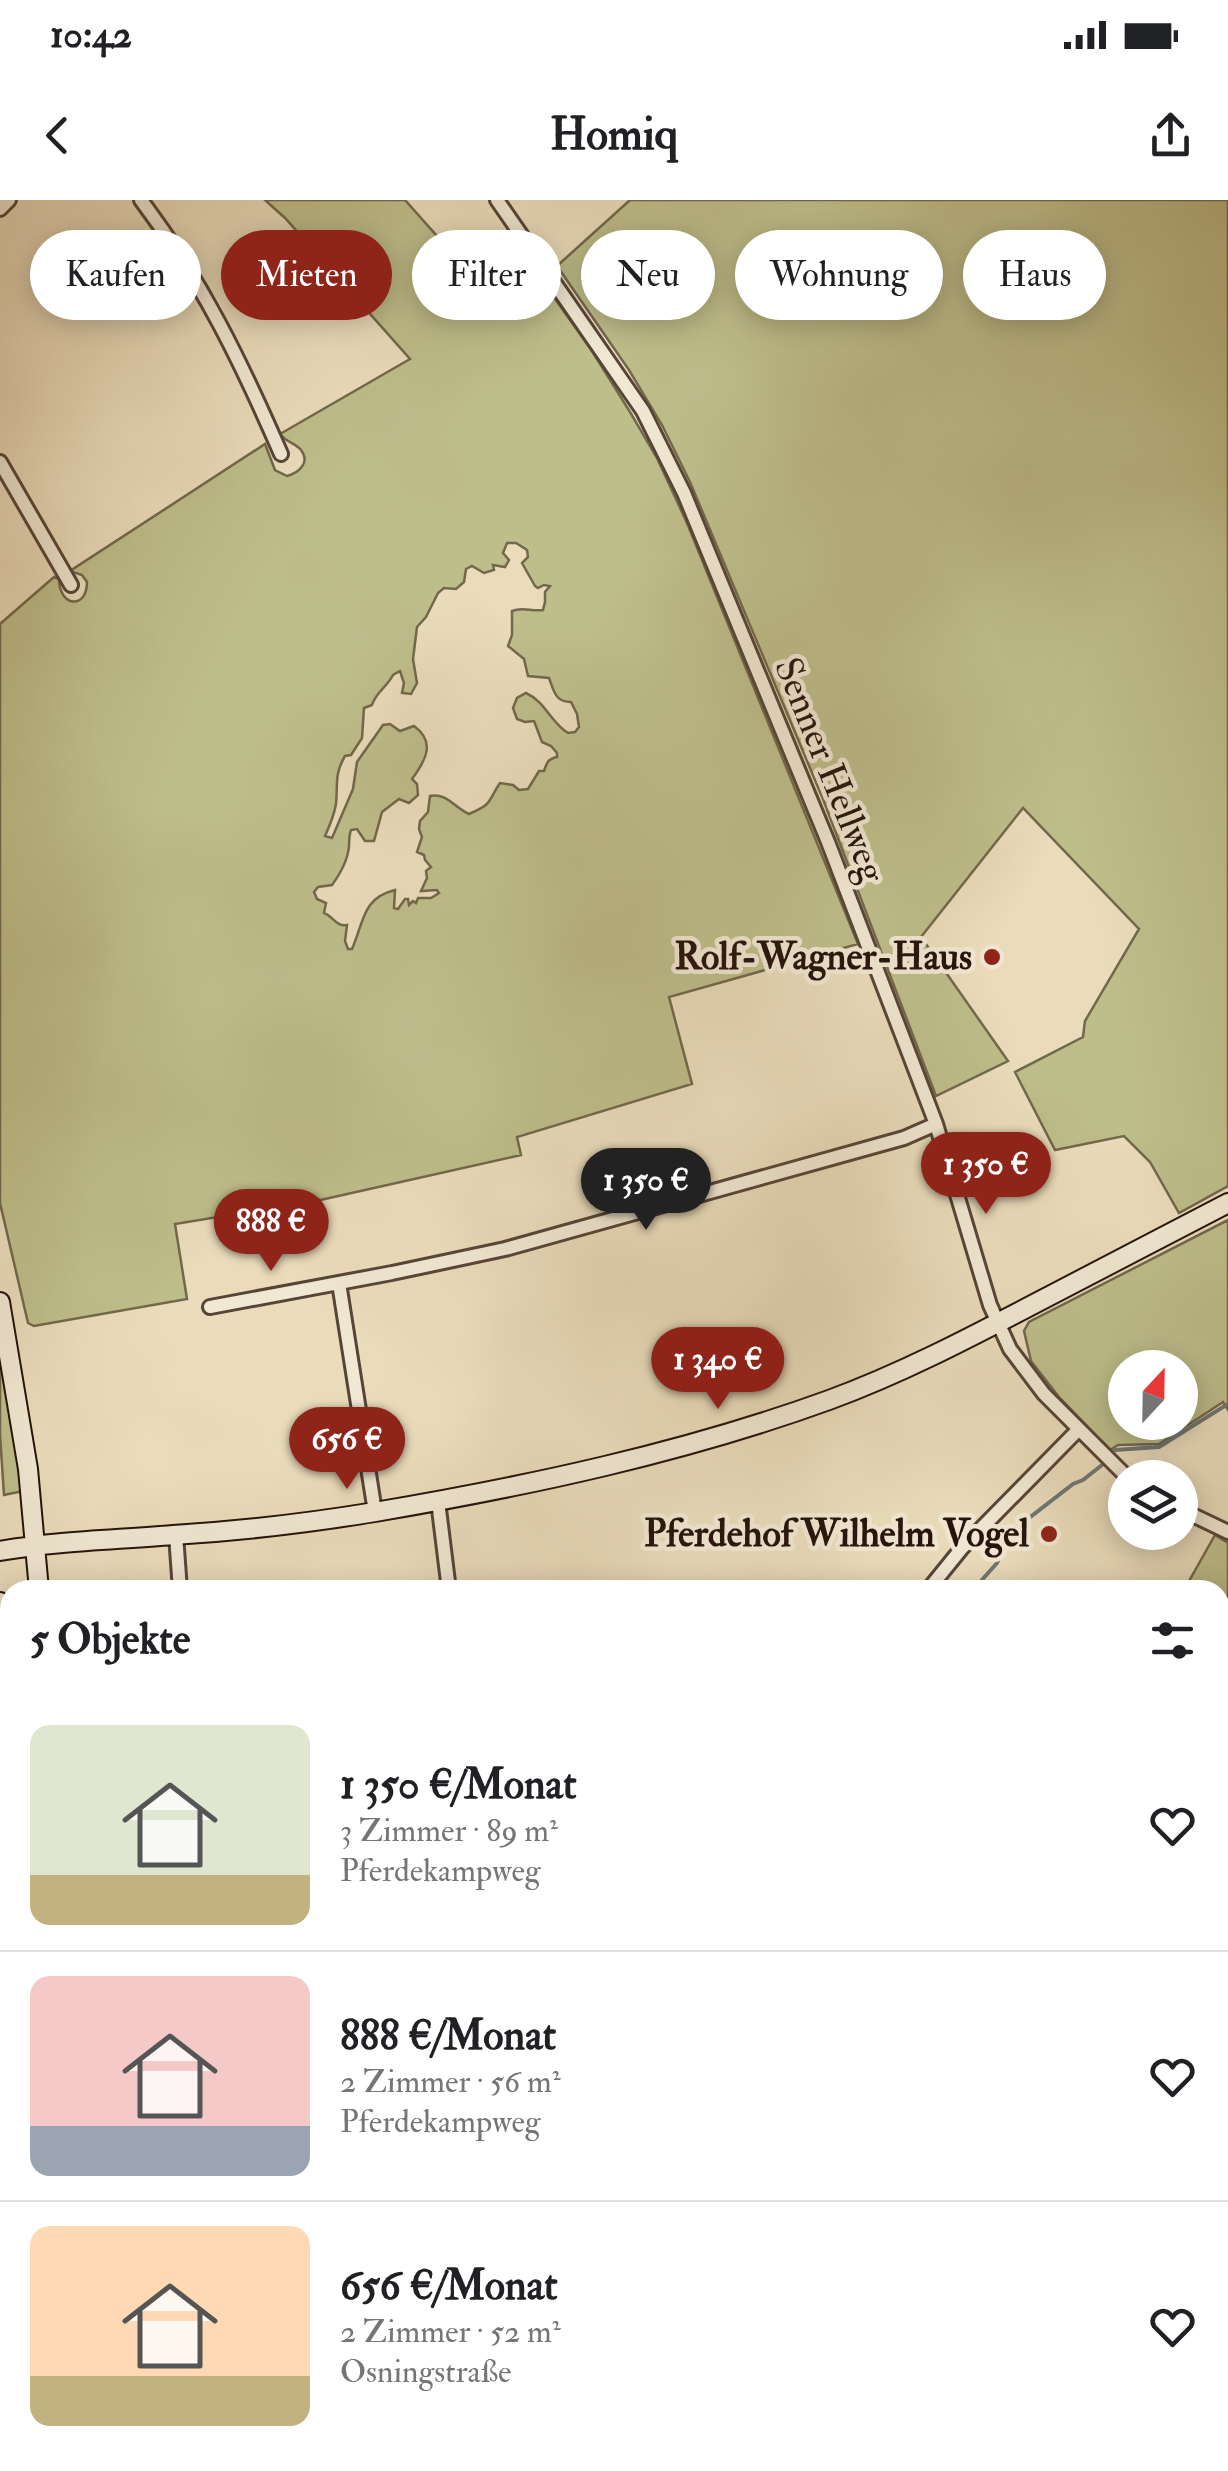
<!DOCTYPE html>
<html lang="de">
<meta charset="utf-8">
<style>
:root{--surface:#fff;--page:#f6f6f6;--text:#202124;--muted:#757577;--line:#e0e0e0;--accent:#8f2418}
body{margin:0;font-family:"IM FELL Double Pica",serif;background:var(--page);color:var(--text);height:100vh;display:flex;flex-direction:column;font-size:38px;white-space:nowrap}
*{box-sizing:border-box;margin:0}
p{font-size:32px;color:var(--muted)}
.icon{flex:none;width:55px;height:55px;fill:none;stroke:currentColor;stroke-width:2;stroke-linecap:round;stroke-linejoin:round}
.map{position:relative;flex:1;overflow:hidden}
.drawer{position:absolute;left:0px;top:1380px;width:1230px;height:892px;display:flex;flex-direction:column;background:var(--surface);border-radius:30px 30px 0 0;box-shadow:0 5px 25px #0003}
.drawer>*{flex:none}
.banner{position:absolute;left:30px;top:30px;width:1170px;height:90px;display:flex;gap:20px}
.needle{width:65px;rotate:22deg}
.tools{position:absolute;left:1108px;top:1150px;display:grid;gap:20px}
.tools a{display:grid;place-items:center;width:90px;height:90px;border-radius:50%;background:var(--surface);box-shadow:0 5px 25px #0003;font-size:50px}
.price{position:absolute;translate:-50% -85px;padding:0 22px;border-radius:35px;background:var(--accent);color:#fff;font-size:32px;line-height:65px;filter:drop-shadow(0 2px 5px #0008)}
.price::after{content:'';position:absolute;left:50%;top:60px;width:30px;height:22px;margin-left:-15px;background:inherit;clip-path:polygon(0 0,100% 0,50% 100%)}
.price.active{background:#222;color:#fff}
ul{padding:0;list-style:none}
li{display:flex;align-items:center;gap:30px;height:250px;padding:0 30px}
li+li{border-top:2px solid var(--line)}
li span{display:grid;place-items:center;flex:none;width:280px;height:200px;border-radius:20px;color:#555}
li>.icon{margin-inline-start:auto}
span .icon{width:120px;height:120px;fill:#fffc;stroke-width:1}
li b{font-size:42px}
h2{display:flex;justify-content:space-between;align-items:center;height:120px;padding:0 30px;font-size:42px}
.pill{padding:0 35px;border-radius:45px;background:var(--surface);box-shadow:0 5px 25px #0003;font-size:35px;line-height:90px}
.pill.active{background:var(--accent);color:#fff}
.status{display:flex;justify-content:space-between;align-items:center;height:70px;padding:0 50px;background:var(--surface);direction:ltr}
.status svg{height:28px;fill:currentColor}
header{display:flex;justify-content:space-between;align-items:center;height:130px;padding:0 30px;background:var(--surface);font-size:45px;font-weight:700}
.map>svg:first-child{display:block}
.green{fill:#bebe8b;stroke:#72684b;stroke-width:2.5;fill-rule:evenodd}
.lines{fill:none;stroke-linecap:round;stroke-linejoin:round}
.stream{stroke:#6e7675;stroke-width:4}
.street-casing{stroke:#564537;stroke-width:18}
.secondary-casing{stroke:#25130b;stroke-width:22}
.street{stroke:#f1e8d3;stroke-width:12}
.secondary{stroke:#f1e8d3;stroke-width:18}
.poi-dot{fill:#8f2418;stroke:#f1e8d3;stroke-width:4}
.labels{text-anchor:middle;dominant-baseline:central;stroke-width:9;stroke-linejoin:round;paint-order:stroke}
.street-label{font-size:38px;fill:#25130b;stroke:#f1e8d3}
.poi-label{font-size:38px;font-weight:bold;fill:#25130b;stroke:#f1e8d3;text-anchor:end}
</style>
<div class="status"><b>10:42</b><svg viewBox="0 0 49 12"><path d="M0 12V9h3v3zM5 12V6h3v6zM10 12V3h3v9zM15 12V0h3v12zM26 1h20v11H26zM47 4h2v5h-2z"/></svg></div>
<header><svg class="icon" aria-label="back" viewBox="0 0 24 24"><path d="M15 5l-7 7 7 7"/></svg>Homiq<svg class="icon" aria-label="share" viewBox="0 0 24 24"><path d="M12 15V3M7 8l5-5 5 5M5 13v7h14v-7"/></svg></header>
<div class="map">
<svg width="1228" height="2271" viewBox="0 0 1228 2271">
<rect width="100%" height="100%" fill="#eadcbb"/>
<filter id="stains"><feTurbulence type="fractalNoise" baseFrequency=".002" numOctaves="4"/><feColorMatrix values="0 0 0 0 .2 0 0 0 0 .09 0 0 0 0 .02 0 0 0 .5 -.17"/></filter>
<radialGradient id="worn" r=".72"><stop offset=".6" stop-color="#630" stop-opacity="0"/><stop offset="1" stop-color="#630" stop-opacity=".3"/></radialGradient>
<path class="green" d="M265 0H405L501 108 541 79 592 151 630 212 657 258 687 323 858 744 669 797 692 884 517 937 521 955 316 1001 175 1024 187 1099 34 1126 28 1123 0 1003V424L54 377 59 379C59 407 87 410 87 382L82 375 70 371 265 244 275 270 287 276C298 273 311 263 301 250 296 243 287 243 280 234L410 159 285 18ZM507 343H516L527 350 528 357 522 363 535 386 538 388 544 385 550 386 545 392V402L543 410C531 412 523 406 512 411V435L508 446 524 459 528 476 549 478C554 491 555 502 571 502L577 514 579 527 575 532 568 533C550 522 546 502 526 493L517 498 513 508 517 519 525 522 534 521 542 542 551 546 557 553V557C548 559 547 562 544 571H539L528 589 519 590 513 585 500 583C487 602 494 603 469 614 455 608 446 592 430 596L428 612 420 621 419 629 422 637 417 652 424 655 425 660 431 667 426 671 427 678 421 691 437 690 439 693 431 698H418L416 703 413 701 409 705 408 699H405L398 709 394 708 395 690C362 698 364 722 352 749H348L345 741 347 725C336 727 333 716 324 713L326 703 317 699 314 692 318 687 332 685C340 674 348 659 349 646 349 641 349 635 351 630L357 629 365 641H374L382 612 399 599 409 603 418 595 417 584 412 579C426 560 436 542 414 526L400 531 390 524 383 525 357 562 353 589 332 638 325 636C330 625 334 616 336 604 338 584 334 575 345 556L351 555 362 538 364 508 372 505C376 492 387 487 393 475L400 471 404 483 402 493 411 494 417 483 413 459 417 427 426 417 438 393 444 388 456 389 464 382 466 369 472 366 484 373 494 370 493 365 505 367 509 360 503 353Z
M630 0H1228V986L1179 1013 1150 962 1124 936 1055 950 1015 872 1083 837 1085 821 1139 729 1023 608 921 737 1008 861 936 896 823 599 690 282 662 225 629 170 557 66Z
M1228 1020V1210L1223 1202 1159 1244 1118 1245 1110 1250 1059 1197 1031 1161 1024 1131 1029 1122ZM1125 1168H1180V1222H1125Z
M0 1148 23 1291 4 1295 0 1235Z
M1215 1335 1228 1343V2271H874L882 2262H1220V1390H1184Z"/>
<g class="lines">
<path class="stream" d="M1115 1250 1159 1247 1228 1204
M973 1390 997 1363 1011 1332 1073 1284 1083 1280 1102 1265"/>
<g class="street-casing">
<path id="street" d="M141 0C202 81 241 162 281 254
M497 0 643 211 684 293 828 642 936 924 990 1105 1010 1149 1044 1194 1128 1278
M0 9 9 0
M0 262 71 385
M339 1083 375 1312
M210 1107 392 1073 505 1049 904 938 936 924
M438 1301 449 1390
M1180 1309 1228 1332
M176 1335 180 1390
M928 1390 962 1348 1078 1230
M0 1895 10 1946
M0 2109 10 2102
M0 2194 8 2214
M25 2271 30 2262"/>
</g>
<g class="secondary-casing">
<path id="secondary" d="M0 1102 28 1269 39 1390
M0 1351C57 1341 115 1340 173 1335 240 1331 308 1323 375 1312 528 1286 683 1253 829 1200 900 1174 967 1139 1034 1104 1099 1070 1163 1037 1228 1003
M0 1402 10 1487
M188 2262 191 2271
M210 2262 212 2271"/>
</g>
<use href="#street" class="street"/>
<use href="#secondary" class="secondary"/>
</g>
<g class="poi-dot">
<circle cx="992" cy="757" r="10"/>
<circle cx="1049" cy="1334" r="10"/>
</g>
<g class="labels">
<g class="street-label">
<text transform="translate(830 570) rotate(68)">Senner Hellweg</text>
</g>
<g class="poi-label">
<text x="972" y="757">Rolf-Wagner-Haus</text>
<text x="1029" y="1334">Pferdehof Wilhelm Vogel</text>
</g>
</g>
<rect width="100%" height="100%" filter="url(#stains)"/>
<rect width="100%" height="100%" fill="url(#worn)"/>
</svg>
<div class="tools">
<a><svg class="needle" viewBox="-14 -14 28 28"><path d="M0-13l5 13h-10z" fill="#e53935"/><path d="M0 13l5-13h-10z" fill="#757577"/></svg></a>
<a><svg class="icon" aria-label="layers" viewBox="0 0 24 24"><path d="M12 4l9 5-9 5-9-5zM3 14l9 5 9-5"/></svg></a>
</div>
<b class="price" style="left:986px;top:1017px">1 350 €</b>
<b class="price active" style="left:646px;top:1033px">1 350 €</b>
<b class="price" style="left:271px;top:1074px">888 €</b>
<b class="price" style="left:718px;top:1212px">1 340 €</b>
<b class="price" style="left:347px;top:1292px">656 €</b>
<div class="banner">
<a class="pill">Kaufen</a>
<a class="pill active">Mieten</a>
<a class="pill">Filter</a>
<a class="pill">Neu</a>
<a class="pill">Wohnung</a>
<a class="pill">Haus</a>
</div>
<section class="drawer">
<h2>5 Objekte<svg class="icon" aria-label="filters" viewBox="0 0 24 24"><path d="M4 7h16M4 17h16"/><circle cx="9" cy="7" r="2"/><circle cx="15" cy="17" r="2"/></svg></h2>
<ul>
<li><span style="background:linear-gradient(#dfe7d0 75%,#c2b280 0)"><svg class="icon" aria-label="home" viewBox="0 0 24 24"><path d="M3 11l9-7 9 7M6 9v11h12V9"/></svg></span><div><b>1 350 €/Monat</b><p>3 Zimmer · 89 m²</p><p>Pferdekampweg</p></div><svg class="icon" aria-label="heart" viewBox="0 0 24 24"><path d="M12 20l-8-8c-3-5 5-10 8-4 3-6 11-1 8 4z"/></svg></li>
<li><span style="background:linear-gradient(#f6c9c9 75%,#9aa5b1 0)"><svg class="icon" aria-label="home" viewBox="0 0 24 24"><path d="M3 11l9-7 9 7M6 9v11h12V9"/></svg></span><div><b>888 €/Monat</b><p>2 Zimmer · 56 m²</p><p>Pferdekampweg</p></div><svg class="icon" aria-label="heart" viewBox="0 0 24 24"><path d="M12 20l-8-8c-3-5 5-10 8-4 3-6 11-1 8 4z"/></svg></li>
<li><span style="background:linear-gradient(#ffd9b3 75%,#c2b280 0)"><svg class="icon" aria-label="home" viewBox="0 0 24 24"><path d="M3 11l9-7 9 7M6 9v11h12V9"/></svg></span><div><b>656 €/Monat</b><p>2 Zimmer · 52 m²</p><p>Osningstraße</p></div><svg class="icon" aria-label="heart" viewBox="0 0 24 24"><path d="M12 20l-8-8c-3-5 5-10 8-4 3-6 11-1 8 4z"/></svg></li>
</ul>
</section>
</div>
